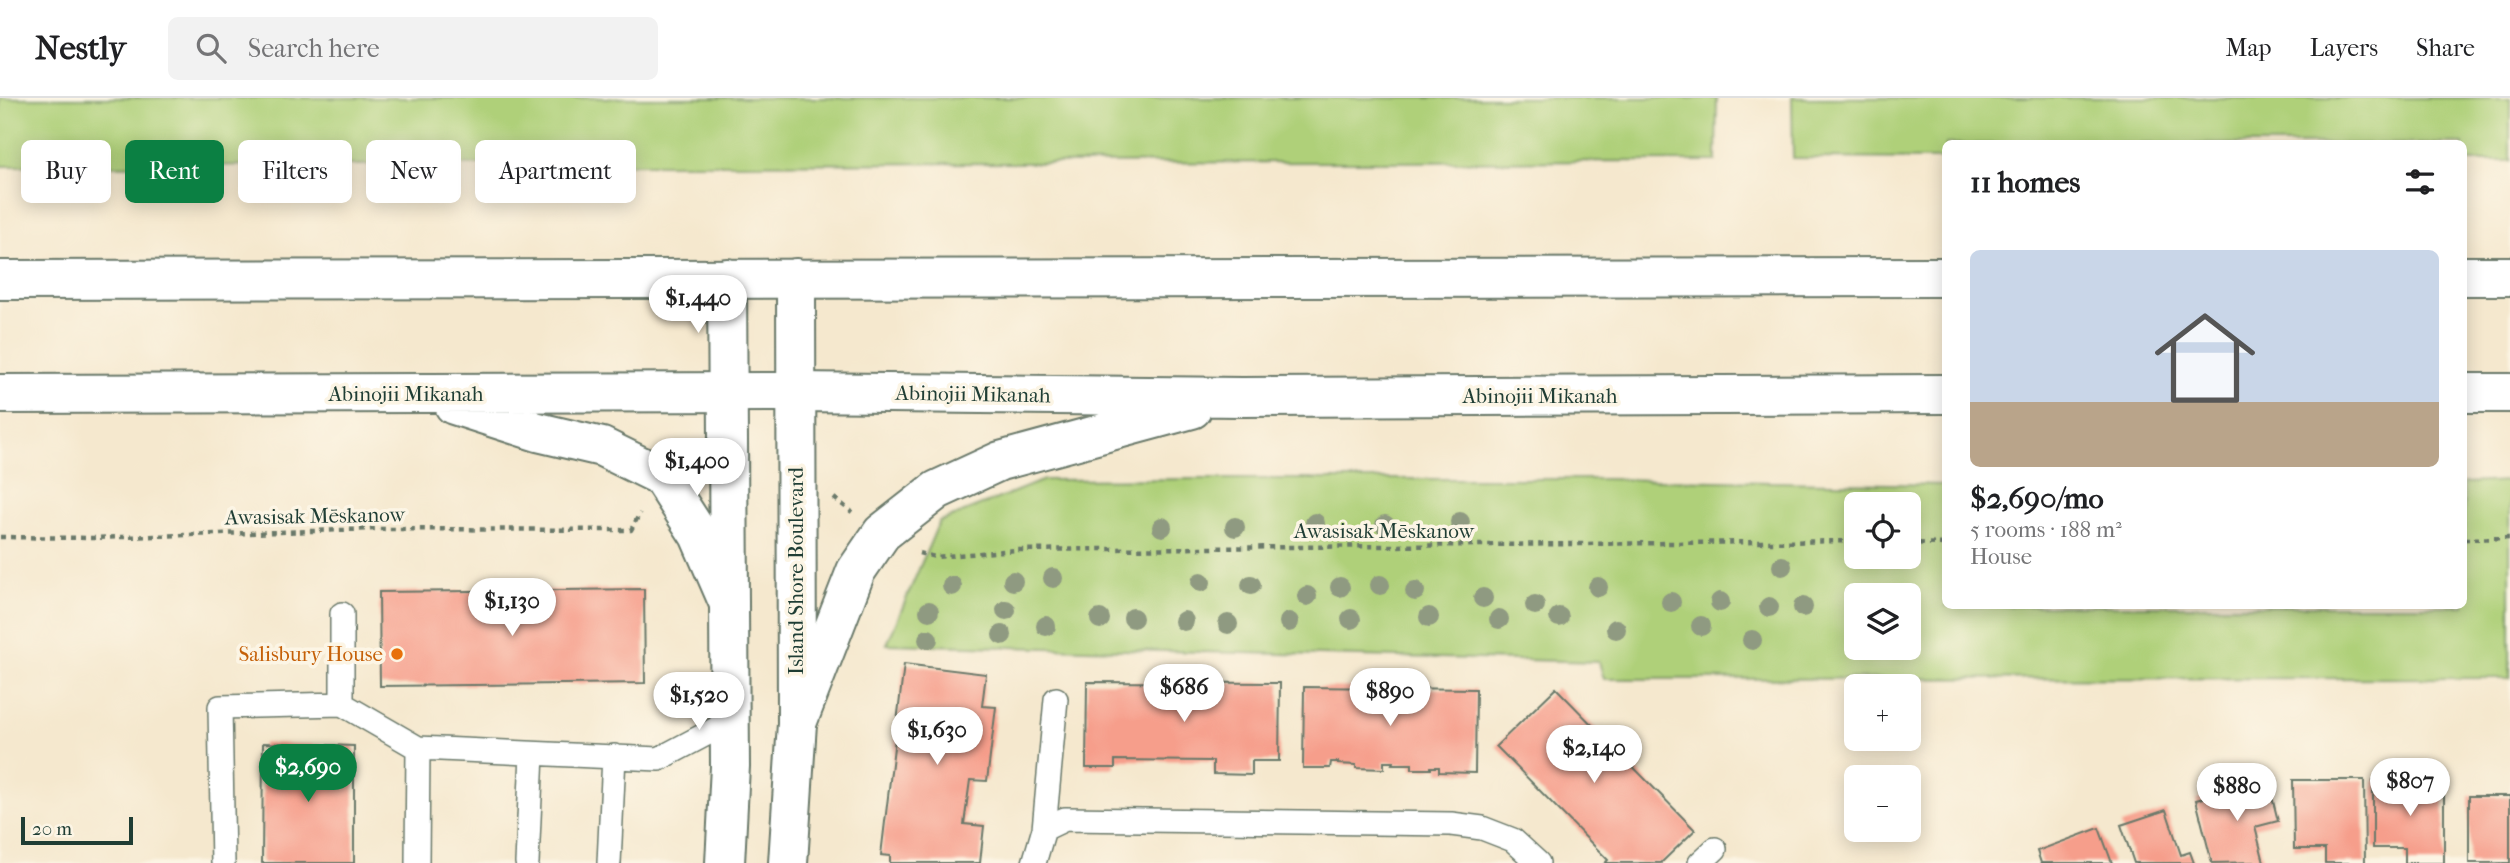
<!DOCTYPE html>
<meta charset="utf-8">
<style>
:root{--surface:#fff;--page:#f2f2f2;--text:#202124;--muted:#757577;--line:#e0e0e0;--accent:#0b8043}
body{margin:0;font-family:"IM FELL French Canon",serif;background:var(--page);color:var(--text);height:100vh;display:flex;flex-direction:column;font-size:26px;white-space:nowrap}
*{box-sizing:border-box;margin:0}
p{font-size:23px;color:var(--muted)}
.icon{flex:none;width:38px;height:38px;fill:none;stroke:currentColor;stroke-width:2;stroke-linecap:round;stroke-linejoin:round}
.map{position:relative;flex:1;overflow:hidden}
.drawer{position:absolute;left:1942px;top:42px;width:525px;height:469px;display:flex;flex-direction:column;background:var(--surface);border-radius:10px;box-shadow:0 4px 18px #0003}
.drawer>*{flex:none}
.guide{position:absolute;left:21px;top:42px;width:665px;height:63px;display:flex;gap:14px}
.buttons{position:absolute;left:1844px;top:394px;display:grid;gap:14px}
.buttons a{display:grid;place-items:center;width:77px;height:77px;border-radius:10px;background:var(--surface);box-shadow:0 4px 18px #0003;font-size:35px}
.scale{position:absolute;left:21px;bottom:18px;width:112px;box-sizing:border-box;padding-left:7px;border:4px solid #1f3d34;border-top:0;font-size:19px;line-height:24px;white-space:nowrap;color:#1f3d34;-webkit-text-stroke:5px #fcf5e5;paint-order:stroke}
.price{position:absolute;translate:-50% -60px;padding:0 16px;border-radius:24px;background:#fff;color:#222;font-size:23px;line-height:46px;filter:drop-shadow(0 2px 4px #0008)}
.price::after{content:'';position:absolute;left:50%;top:42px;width:21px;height:16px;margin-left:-10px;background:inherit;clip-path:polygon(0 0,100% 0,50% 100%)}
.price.current{background:var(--accent);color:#fff}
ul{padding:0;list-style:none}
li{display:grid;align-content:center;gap:14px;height:371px;padding:0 28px}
li span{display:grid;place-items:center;height:217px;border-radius:10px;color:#555}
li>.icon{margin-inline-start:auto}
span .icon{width:126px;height:126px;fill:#fffc;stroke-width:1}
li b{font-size:30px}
h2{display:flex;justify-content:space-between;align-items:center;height:84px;padding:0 28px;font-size:30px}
.chip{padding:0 24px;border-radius:10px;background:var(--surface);box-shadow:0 4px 18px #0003;font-size:24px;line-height:63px}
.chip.current{background:var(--accent);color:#fff}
header{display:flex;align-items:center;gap:42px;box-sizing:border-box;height:98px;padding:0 35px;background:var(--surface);border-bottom:2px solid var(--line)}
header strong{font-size:33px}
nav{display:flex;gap:38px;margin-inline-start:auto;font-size:24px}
.search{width:490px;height:63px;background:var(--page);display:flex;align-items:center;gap:18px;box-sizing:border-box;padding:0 24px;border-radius:10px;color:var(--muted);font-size:26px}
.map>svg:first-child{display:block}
.green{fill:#afd079;stroke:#678656;stroke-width:2;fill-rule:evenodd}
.building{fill:#f69e8b}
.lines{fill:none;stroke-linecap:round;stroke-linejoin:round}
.service-casing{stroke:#6a796a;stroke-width:26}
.tertiary-casing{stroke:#6a796a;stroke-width:42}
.primary-casing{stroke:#6a796a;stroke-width:42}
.path{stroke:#6a796a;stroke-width:4.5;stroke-dasharray:5 5;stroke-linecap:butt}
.service{stroke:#fff;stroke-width:23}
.tertiary{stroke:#fff;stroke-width:38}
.primary{stroke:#fff;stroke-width:38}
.tree{fill:#8f9a81}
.food-dot{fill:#e8710a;stroke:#fcf5e5;stroke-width:2.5}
.labels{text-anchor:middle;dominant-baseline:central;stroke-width:7;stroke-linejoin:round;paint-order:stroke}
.street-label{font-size:21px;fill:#1f3d34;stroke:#fcf5e5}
.food-label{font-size:21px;fill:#c56008;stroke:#fcf5e5;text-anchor:end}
</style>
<header>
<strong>Nestly</strong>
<div class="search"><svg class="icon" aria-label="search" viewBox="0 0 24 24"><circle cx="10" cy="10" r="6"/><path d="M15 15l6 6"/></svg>Search here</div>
<nav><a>Map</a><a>Layers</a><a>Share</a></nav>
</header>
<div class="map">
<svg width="2510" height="765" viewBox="0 0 2510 765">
<rect width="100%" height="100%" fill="#fcf5e5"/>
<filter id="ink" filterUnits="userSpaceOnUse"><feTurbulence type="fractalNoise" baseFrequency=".0143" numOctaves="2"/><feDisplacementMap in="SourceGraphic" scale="14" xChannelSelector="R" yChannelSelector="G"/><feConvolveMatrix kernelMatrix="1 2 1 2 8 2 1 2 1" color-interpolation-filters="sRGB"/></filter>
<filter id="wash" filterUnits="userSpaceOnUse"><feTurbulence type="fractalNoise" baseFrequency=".00686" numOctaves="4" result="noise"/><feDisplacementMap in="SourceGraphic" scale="28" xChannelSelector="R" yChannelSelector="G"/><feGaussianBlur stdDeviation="1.57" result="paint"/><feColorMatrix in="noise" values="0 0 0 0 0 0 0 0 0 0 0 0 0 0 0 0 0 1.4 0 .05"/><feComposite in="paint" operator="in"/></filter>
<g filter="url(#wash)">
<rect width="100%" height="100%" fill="#f5e8ce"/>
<path class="green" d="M0 0H1717L1716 63 0 68Z
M1792 0H2510V63H2464V46H1946V61L1793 60Z
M1201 381H1607L1946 387V508H2464V385L2510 383V580L1604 581 1599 564 887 546 939 424 1044 382ZM1857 406H1909V458H1857ZM1909 497V550H1857V497Z"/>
<g id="blocks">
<path class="building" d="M644 491 645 585 380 588 379 494Z
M904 566 986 576 982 608 996 609 987 683 970 682 964 726 984 728 980 765H890V758L881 757Z
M1087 584 1280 585 1279 663H1252V677L1213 676V663L1115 662V670H1086Z
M1304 589 1476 591 1475 675 1439 674V669H1431V671H1412V666H1392L1393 664H1384V671L1356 670V667L1338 666V664H1331L1330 670H1303Z
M1556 590 1695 732 1661 765H1605L1608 762 1496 648Z
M263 645 354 648V765H262Z
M2293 682H2364L2365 765H2325V751H2294Z
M2373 682H2444V765H2405V750H2373Z
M2268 683 2278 723 2255 729 2264 764 2212 765 2196 702Z
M2469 698H2510V765H2469Z
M2166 712 2181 757 2190 754 2194 765H2134L2121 727Z
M2099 730 2112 765H2041L2037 753Z"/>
</g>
</g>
<g filter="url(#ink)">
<use href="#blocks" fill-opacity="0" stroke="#6a796a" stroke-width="2"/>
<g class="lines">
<g class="service-casing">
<path id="service" d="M342 516V606L418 650
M1044 731 1056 601
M223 765 220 609 342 606
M417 765 418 650 659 661 729 624
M527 765 532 656
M609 765 614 658
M1034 765 1044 731 1065 721 1451 726 1482 730 1513 742 1538 765
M1700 765 1715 751"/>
</g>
<g class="tertiary-casing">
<path id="tertiary" d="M725 765 730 668 727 180
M788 765 797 625 796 180"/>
</g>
<g class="primary-casing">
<path id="primary" d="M2464 178H2510
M0 182 1946 179
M2464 295H2510
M0 296 796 294 1242 299 1946 296
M454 307 538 334 602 349 661 378 699 437 729 506
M797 625 856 473 882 435 937 392 1000 363 1192 311"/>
</g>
<path class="path" d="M834 400 852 414
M0 439 92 440 375 431 631 432 640 415
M2464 441 2510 440
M1909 445 1946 446
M919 455 935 459 1016 452 1857 443"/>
<use href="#service" class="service"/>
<use href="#tertiary" class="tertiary"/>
<use href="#primary" class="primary"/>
</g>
<g class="tree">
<circle cx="1460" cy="424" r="10"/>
<circle cx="1315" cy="425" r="10"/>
<circle cx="1385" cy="427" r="10"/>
<circle cx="1162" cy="429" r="10"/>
<circle cx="1235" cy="429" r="10"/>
<circle cx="1782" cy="468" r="10"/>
<circle cx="1053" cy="480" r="10"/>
<circle cx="1013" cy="483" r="10"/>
<circle cx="1201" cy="484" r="10"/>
<circle cx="1251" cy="487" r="10"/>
<circle cx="1380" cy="487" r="10"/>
<circle cx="952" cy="488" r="10"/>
<circle cx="1340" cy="489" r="10"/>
<circle cx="1598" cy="489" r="10"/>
<circle cx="1415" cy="493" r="10"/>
<circle cx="1307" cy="498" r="10"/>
<circle cx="1483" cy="500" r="10"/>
<circle cx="1671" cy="504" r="10"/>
<circle cx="1720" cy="504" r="10"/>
<circle cx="1535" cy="507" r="10"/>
<circle cx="1769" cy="509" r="10"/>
<circle cx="1803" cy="509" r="10"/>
<circle cx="1006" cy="512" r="10"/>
<circle cx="929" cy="513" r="10"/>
<circle cx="1429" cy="519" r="10"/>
<circle cx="1559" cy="519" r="10"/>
<circle cx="1133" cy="520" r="10"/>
<circle cx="1100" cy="521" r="10"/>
<circle cx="1351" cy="521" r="10"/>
<circle cx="1499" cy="521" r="10"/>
<circle cx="1184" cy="523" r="10"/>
<circle cx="1289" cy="524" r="10"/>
<circle cx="1228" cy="526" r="10"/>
<circle cx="1046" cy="528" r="10"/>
<circle cx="1701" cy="528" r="10"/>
<circle cx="1616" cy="531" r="10"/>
<circle cx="1002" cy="537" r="10"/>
<circle cx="928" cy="541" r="10"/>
<circle cx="1752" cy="542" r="10"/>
</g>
</g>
<circle class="food-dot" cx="397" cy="556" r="7"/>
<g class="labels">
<g class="street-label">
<text x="406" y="296">Abinojii Mikanah</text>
<text transform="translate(973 296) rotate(1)">Abinojii Mikanah</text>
<text x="1540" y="298">Abinojii Mikanah</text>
<text transform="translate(315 418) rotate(-1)">Awasisak Mēskanow</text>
<text x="1384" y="433">Awasisak Mēskanow</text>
<text transform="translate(796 473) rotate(-90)">Island Shore Boulevard</text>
</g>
<g class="food-label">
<text x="383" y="556">Salisbury House</text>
</g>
</g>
</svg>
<div class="buttons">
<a><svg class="icon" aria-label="locate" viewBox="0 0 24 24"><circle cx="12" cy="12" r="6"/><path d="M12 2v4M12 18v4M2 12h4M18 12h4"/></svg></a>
<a><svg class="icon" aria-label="layers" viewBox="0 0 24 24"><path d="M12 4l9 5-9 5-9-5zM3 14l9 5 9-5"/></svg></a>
<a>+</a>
<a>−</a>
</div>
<div class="scale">20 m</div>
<b class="price" style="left:698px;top:237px">$1,440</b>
<b class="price" style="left:697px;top:400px">$1,400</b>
<b class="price" style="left:512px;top:540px">$1,130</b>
<b class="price" style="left:1184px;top:626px">$686</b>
<b class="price" style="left:1390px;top:630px">$890</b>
<b class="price" style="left:699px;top:634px">$1,520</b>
<b class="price" style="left:937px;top:669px">$1,630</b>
<b class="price" style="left:1594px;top:687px">$2,140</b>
<b class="price current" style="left:308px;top:706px">$2,690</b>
<b class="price" style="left:2410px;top:720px">$807</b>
<b class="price" style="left:2237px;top:725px">$880</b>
<div class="guide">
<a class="chip">Buy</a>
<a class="chip current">Rent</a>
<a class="chip">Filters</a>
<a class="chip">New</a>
<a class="chip">Apartment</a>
</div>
<section class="drawer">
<h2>11 homes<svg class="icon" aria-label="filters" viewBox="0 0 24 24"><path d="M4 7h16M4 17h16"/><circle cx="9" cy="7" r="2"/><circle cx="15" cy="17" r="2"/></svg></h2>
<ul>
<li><span style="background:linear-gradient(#c9d6e8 70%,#b9a48a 0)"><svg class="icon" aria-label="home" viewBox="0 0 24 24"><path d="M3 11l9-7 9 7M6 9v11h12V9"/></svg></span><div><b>$2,690/mo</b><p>5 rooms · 188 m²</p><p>House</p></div></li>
</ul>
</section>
</div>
